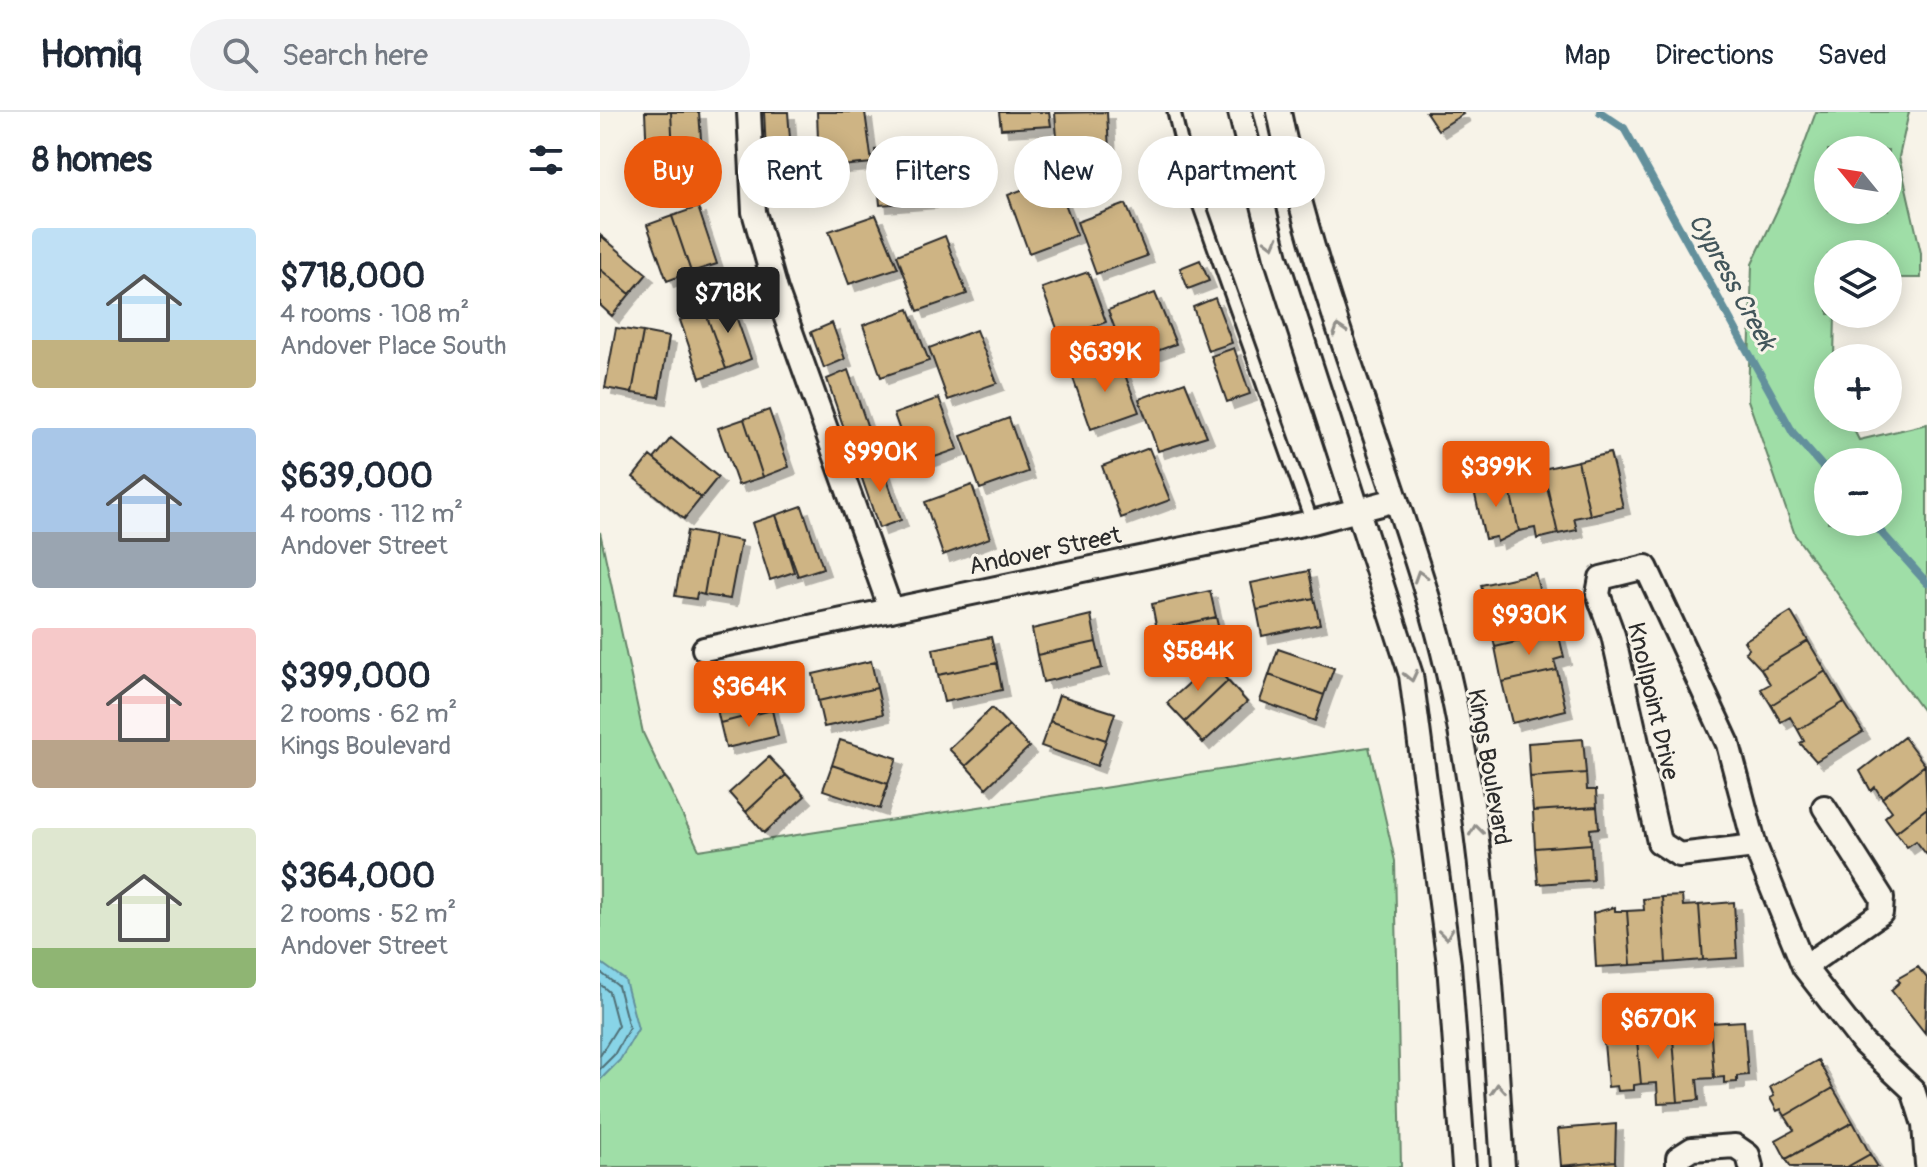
<!DOCTYPE html>
<meta charset="utf-8">
<style>
:root{--surface:#fff;--page:#f2f2f3;--text:#1f2937;--muted:#747a83;--line:#e0e1e3;--accent:#ea580c}
body{margin:0;font-family:Pangolin,sans-serif;background:var(--page);color:var(--text);height:100vh;display:flex;flex-direction:column;font-size:30px;white-space:nowrap}
*{box-sizing:border-box;margin:0}
p{font-size:26px;color:var(--muted)}
.icon{flex:none;width:44px;height:44px;fill:none;stroke:currentColor;stroke-width:2;stroke-linecap:round;stroke-linejoin:round}
.map{position:relative;flex:1;overflow:hidden}
.panel{display:flex;flex-direction:column;background:var(--surface);width:600px}
.panel>*{flex:none}
.guide{position:absolute;left:24px;top:24px;width:760px;height:72px;display:flex;gap:16px}
.needle{width:52px;rotate:300deg}
.fabs{position:absolute;left:1214px;top:24px;display:grid;gap:16px}
.fabs a{display:grid;place-items:center;width:88px;height:88px;border-radius:50%;background:var(--surface);box-shadow:0 4px 20px #0003;font-size:40px}
.price{position:absolute;translate:-50% -68px;padding:0 18px;border-radius:8px;background:var(--accent);color:#fff;font-size:26px;line-height:52px;filter:drop-shadow(0 2px 4px #0008)}
.price::after{content:'';position:absolute;left:50%;top:48px;width:24px;height:18px;margin-left:-12px;background:inherit;clip-path:polygon(0 0,100% 0,50% 100%)}
.price.active{background:#222;color:#fff}
ul{padding:0;list-style:none}
li{display:flex;align-items:center;gap:24px;height:200px;padding:0 32px}
li span{display:grid;place-items:center;flex:none;width:224px;height:160px;border-radius:8px;color:#555}
li>.icon{margin-inline-start:auto}
span .icon{width:96px;height:96px;fill:#fffc;stroke-width:1}
li b{font-size:34px}
h2{display:flex;justify-content:space-between;align-items:center;height:96px;padding:0 32px;font-size:34px}
.chip{padding:0 28px;border-radius:36px;background:var(--surface);box-shadow:0 4px 20px #0003;font-size:28px;line-height:72px}
.chip.active{background:var(--accent);color:#fff}
header{display:flex;align-items:center;gap:48px;box-sizing:border-box;height:112px;padding:0 40px;background:var(--surface);border-bottom:2px solid var(--line)}
header strong{font-size:38px}
nav{display:flex;gap:44px;margin-inline-start:auto;font-size:28px}
.search{width:560px;height:72px;background:var(--page);display:flex;align-items:center;gap:20px;box-sizing:border-box;padding:0 28px;border-radius:44px;color:var(--muted);font-size:30px}
main{display:flex;flex:1;min-height:0}
.map>svg:first-child{display:block}
.green{fill:#9fdea7;stroke:#658469;stroke-width:2;fill-rule:evenodd}
.water{fill:#88d4e7;stroke:#63909c;stroke-width:2}
.lines{fill:none;stroke-linecap:round;stroke-linejoin:round}
.shore{stroke:#506f76;stroke-width:2}
.stream{stroke:#63909c;stroke-width:8}
.building{fill:#ceb484;stroke:#2b2b2b;stroke-width:2;filter:url(#shadow)}
.lane-casing{stroke:#2b2b2b;stroke-width:17}
.street-casing{stroke:#2b2b2b;stroke-width:28}
.lane{stroke:#f7f3e8;stroke-width:11}
.street{stroke:#f7f3e8;stroke-width:22}
.oneway{stroke:#918f8a}
.labels{text-anchor:middle;dominant-baseline:central;stroke-width:6;stroke-linejoin:round;paint-order:stroke}
.street-label{font-size:24px;fill:#2b2b2b;stroke:#f7f3e8}
.water-label{font-size:26px;font-style:italic;fill:#42555a;stroke:#f7f3e8}
</style>
<header>
<strong>Homiq</strong>
<div class="search"><svg class="icon" aria-label="search" viewBox="0 0 24 24"><circle cx="10" cy="10" r="6"/><path d="M15 15l6 6"/></svg>Search here</div>
<nav><a>Map</a><a>Directions</a><a>Saved</a></nav>
</header>
<main>
<section class="panel">
<h2>8 homes<svg class="icon" aria-label="filters" viewBox="0 0 24 24"><path d="M4 7h16M4 17h16"/><circle cx="9" cy="7" r="2"/><circle cx="15" cy="17" r="2"/></svg></h2>
<ul>
<li><span style="background:linear-gradient(#bfe0f5 70%,#c2b280 0)"><svg class="icon" aria-label="home" viewBox="0 0 24 24"><path d="M3 11l9-7 9 7M6 9v11h12V9"/></svg></span><div><b>$718,000</b><p>4 rooms · 108 m²</p><p>Andover Place South</p></div></li>
<li><span style="background:linear-gradient(#a9c7e8 65%,#9aa5b1 0)"><svg class="icon" aria-label="home" viewBox="0 0 24 24"><path d="M3 11l9-7 9 7M6 9v11h12V9"/></svg></span><div><b>$639,000</b><p>4 rooms · 112 m²</p><p>Andover Street</p></div></li>
<li><span style="background:linear-gradient(#f6c9c9 70%,#b9a48a 0)"><svg class="icon" aria-label="home" viewBox="0 0 24 24"><path d="M3 11l9-7 9 7M6 9v11h12V9"/></svg></span><div><b>$399,000</b><p>2 rooms · 62 m²</p><p>Kings Boulevard</p></div></li>
<li><span style="background:linear-gradient(#dfe7d0 75%,#8fb573 0)"><svg class="icon" aria-label="home" viewBox="0 0 24 24"><path d="M3 11l9-7 9 7M6 9v11h12V9"/></svg></span><div><b>$364,000</b><p>2 rooms · 52 m²</p><p>Andover Street</p></div></li>
</ul>
</section>
<div class="map">
<svg width="1327" height="1055" viewBox="0 0 1327 1055">
<defs>
<filter id="shadow"><feDropShadow dx="7" dy="7" stdDeviation="0" flood-color="#0004"/></filter>
</defs>
<rect width="100%" height="100%" fill="#f7f3e8"/>
<filter id="ink" filterUnits="userSpaceOnUse"><feTurbulence type="fractalNoise" baseFrequency=".0125" numOctaves="2"/><feDisplacementMap in="SourceGraphic" scale="16" xChannelSelector="R" yChannelSelector="G"/><feConvolveMatrix kernelMatrix="1 2 1 2 8 2 1 2 1" color-interpolation-filters="sRGB"/></filter>
<g filter="url(#ink)">
<path class="green" d="M1216 0H1309L1299 45 1321 141V166H1288V142H1228V202H1235L1234 246H1228V306H1248L1259 328 1327 312V605L1195 423 1148 288 1152 152 1190 71ZM1228 38H1288V98H1228ZM1228 350H1288V410H1228Z
M0 420 43 621 99 738 769 635 795 749 801 1055H0Z"/>
<path class="water" d="M0 850 25 868 38 917 20 948 0 968Z"/>
<g class="lines">
<path class="shore" d="M0 860 18 874 29 916 14 943 0 957
M0 872 9 880 18 914 0 943"/>
<path class="stream" d="M1000 0 1024 16 1193 321 1228 361
M1272 410 1327 471"/>
</g>
<path class="building" d="M45 0H71L73 42 47 44Z
M71 0H99L102 40 73 42Z
M164 0H188L194 79 168 80Z
M217 0H265L272 51 219 56Z
M399 0H449L451 14 401 17Z
M507 0 510 59 460 63 455 1Z
M826 0H861L863 2 838 18Z
M325 33 330 89 280 93 275 38Z
M455 65 477 123 429 141 408 83Z
M526 92 547 144 496 162 477 110Z
M98 95 117 152 91 160 72 104Z
M276 103 298 156 249 172 229 119Z
M72 104 91 160 67 169 47 113Z
M0 123 47 162 30 182 0 157Z
M345 124 367 182 318 199 297 143Z
M600 148 609 169 588 177 580 156Z
M0 157 30 182 12 204 0 193Z
M488 160 506 210 461 227 442 176Z
M555 181 576 232 527 250 508 198Z
M615 186 632 231 608 239 593 195Z
M131 190 151 247 126 257 105 199Z
M309 197 329 249 281 265 263 213Z
M105 199 126 257 100 266 80 208Z
M232 211 245 247 224 256 211 220Z
M16 216 43 220 32 281 5 276Z
M376 218 397 271 348 288 329 236Z
M43 220 69 225 59 285 32 281Z
M634 236 650 282 627 290 611 244Z
M519 247 539 300 491 317 472 263Z
M248 258 269 319 248 328 227 267Z
M585 270 607 324 558 339 539 287Z
M339 286 358 337 312 353 294 302Z
M169 298 189 355 163 365 144 307Z
M409 306 428 360 380 377 361 324Z
M144 307 163 365 138 373 118 316Z
M71 326 118 365 101 386 54 347Z
M549 336 570 388 521 406 502 354Z
M1010 341 1023 395 990 403 978 349Z
M50 344 101 386 84 407 33 365Z
M280 347 301 408 279 416 258 355Z
M978 349 990 403 974 406 977 418 958 422 943 357Z
M943 357 958 422 937 427 935 416 919 419 907 365Z
M907 365 919 419 897 430 896 425 885 427 873 374Z
M372 373 390 426 343 443 325 390Z
M202 394 223 456 198 464 176 403Z
M176 403 194 460 170 468 152 411Z
M87 419 114 424 104 483 97 481 96 487 75 484Z
M114 424 141 429 130 487 104 483Z
M709 459 714 486 657 498 651 471Z
M935 461 942 489 887 501 881 473Z
M610 479 616 505 557 518 552 492Z
M714 486 720 512 662 524 657 498Z
M942 489 946 510 956 508 958 520 895 535 887 501Z
M1191 500 1208 529 1161 557 1145 540 1149 537 1144 529Z
M491 503 496 530 437 543 432 517Z
M616 505 622 531 563 545 557 518Z
M958 520 964 545 954 548 957 558 902 570 895 535Z
M391 525 397 551 338 563 333 537Z
M1208 529 1226 559 1171 593 1161 577 1170 572 1161 557Z
M496 530 502 556 443 570 437 543Z
M678 537 734 556 724 583 669 563Z
M271 549 277 576 218 589 213 562Z
M397 551 402 578 344 590 338 563Z
M612 551 628 569 585 610 567 591Z
M957 558 966 598 912 611 902 570Z
M1226 559 1244 590 1198 618 1190 605 1181 610 1171 593Z
M669 563 724 583 715 609 660 589Z
M628 569 647 590 603 631 585 610Z
M166 571 172 598 120 611 114 583Z
M277 576 283 602 224 615 218 589Z
M459 583 515 601 506 628 450 609Z
M1244 590 1263 620 1216 649 1200 631 1204 629 1198 618Z
M392 596 409 614 366 654 349 637Z
M172 598 178 624 126 636 120 611Z
M450 609 506 628 497 654 441 634Z
M409 614 429 635 386 676 366 654Z
M1304 625 1325 653 1282 686 1275 675 1271 679 1260 659Z
M983 627 986 661 930 665 928 631Z
M240 628 297 646 288 672 232 653Z
M169 645 186 663 146 700 129 681Z
M232 653 288 672 280 697 223 678Z
M1325 653 1327 696 1296 720 1285 705 1292 699 1282 686Z
M986 661 987 678H996L997 695 933 699 930 665Z
M186 663 205 684 164 721 146 700Z
M997 695 999 716 990 717 991 732 935 736 933 699Z
M1327 696V741L1326 742 1316 729 1307 735 1296 720Z
M991 732 993 768 938 772 935 736Z
M1082 784 1083 794 1099 793 1103 848 1066 851 1062 785Z
M1062 785 1066 851 1031 853 1027 799 1044 798 1043 787Z
M1134 790 1137 846 1103 848 1099 793Z
M1015 795V799H1027L1031 853 996 855 993 801Z
M1318 855 1327 866 1325 921 1291 878 1300 870 1297 867Z
M1144 909 1148 963 1137 964V970L1124 971V965L1114 966 1110 911Z
M1110 911 1114 966 1097 967 1099 988 1078 990 1072 914Z
M1072 914 1078 990 1058 991 1057 971 1041 972 1036 917Z
M1036 917 1041 972 1034 973V978L1018 979 1017 974 1008 975 1003 920Z
M1218 948 1233 976 1185 1004 1181 997 1177 999 1170 986 1174 984 1170 975Z
M1233 976 1253 1010 1186 1047 1176 1028 1194 1018 1185 1004Z
M1253 1010 1270 1042 1247 1055H1191L1186 1047Z
M1016 1012 1015 1049 961 1054 958 1017Z
M1270 1042 1278 1055H1247Z
M1015 1049 1016 1055H961V1054Z"/>
<g class="lines">
<g class="lane-casing">
<path id="lane" d="M574 0 591 70 712 410"/>
</g>
<g class="street-casing">
<path id="street" d="M149 0 154 100 176 178 291 498
M640 0 676 145 811 563 849 852 864 1055
M679 0C714 173 784 335 833 503 884 682 891 871 903 1055
M1046 455 1128 632 1155 734 1079 743 1059 730 1013 523 998 482 1001 466Z
M104 537 712 410 796 388
M1155 734 1204 855 1263 931 1313 978 1324 1013 1327 1052
M1204 855 1281 801 1282 786 1224 695
M1078 1055V1046L1092 1037 1135 1034 1148 1043 1151 1055"/>
</g>
<use href="#lane" class="lane"/>
<use href="#street" class="street"/>
</g>
<defs><path id="oneway-chevron" d="M-2-3.5L2.5 0L-2 3.5" fill="none" stroke-width="1.6" stroke-linecap="round" stroke-linejoin="round" transform="scale(2)"/></defs>
<g class="oneway">
<use href="#oneway-chevron" transform="translate(672 130) rotate(75)"/>
<use href="#oneway-chevron" transform="translate(739 218) rotate(-108)"/>
<use href="#oneway-chevron" transform="translate(820 464) rotate(-108)"/>
<use href="#oneway-chevron" transform="translate(811 564) rotate(77)"/>
<use href="#oneway-chevron" transform="translate(876 718) rotate(-97)"/>
<use href="#oneway-chevron" transform="translate(846 822) rotate(83)"/>
<use href="#oneway-chevron" transform="translate(898 977) rotate(-94)"/>
</g>
</g>
<g class="labels">
<g class="street-label">
<text transform="translate(445 439) rotate(-12)">Andover Street</text>
<text transform="translate(1053 589) rotate(77)">Knollpoint Drive</text>
<text transform="translate(889 655) rotate(80)">Kings Boulevard</text>
</g>
<g class="water-label">
<text transform="translate(1132 170) rotate(61)">Cypress Creek</text>
</g>
</g>
</svg>
<div class="fabs">
<a><svg class="needle" viewBox="-14 -14 28 28"><path d="M0-13l5 13h-10z" fill="#e53935"/><path d="M0 13l5-13h-10z" fill="#747a83"/></svg></a>
<a><svg class="icon" aria-label="layers" viewBox="0 0 24 24"><path d="M12 4l9 5-9 5-9-5zM3 14l9 5 9-5"/></svg></a>
<a>+</a>
<a>−</a>
</div>
<b class="price active" style="left:128px;top:223px">$718K</b>
<b class="price" style="left:505px;top:282px">$639K</b>
<b class="price" style="left:280px;top:382px">$990K</b>
<b class="price" style="left:896px;top:397px">$399K</b>
<b class="price" style="left:929px;top:545px">$930K</b>
<b class="price" style="left:598px;top:581px">$584K</b>
<b class="price" style="left:149px;top:617px">$364K</b>
<b class="price" style="left:1058px;top:949px">$670K</b>
<div class="guide">
<a class="chip active">Buy</a>
<a class="chip">Rent</a>
<a class="chip">Filters</a>
<a class="chip">New</a>
<a class="chip">Apartment</a>
</div>
</div>
</main>
